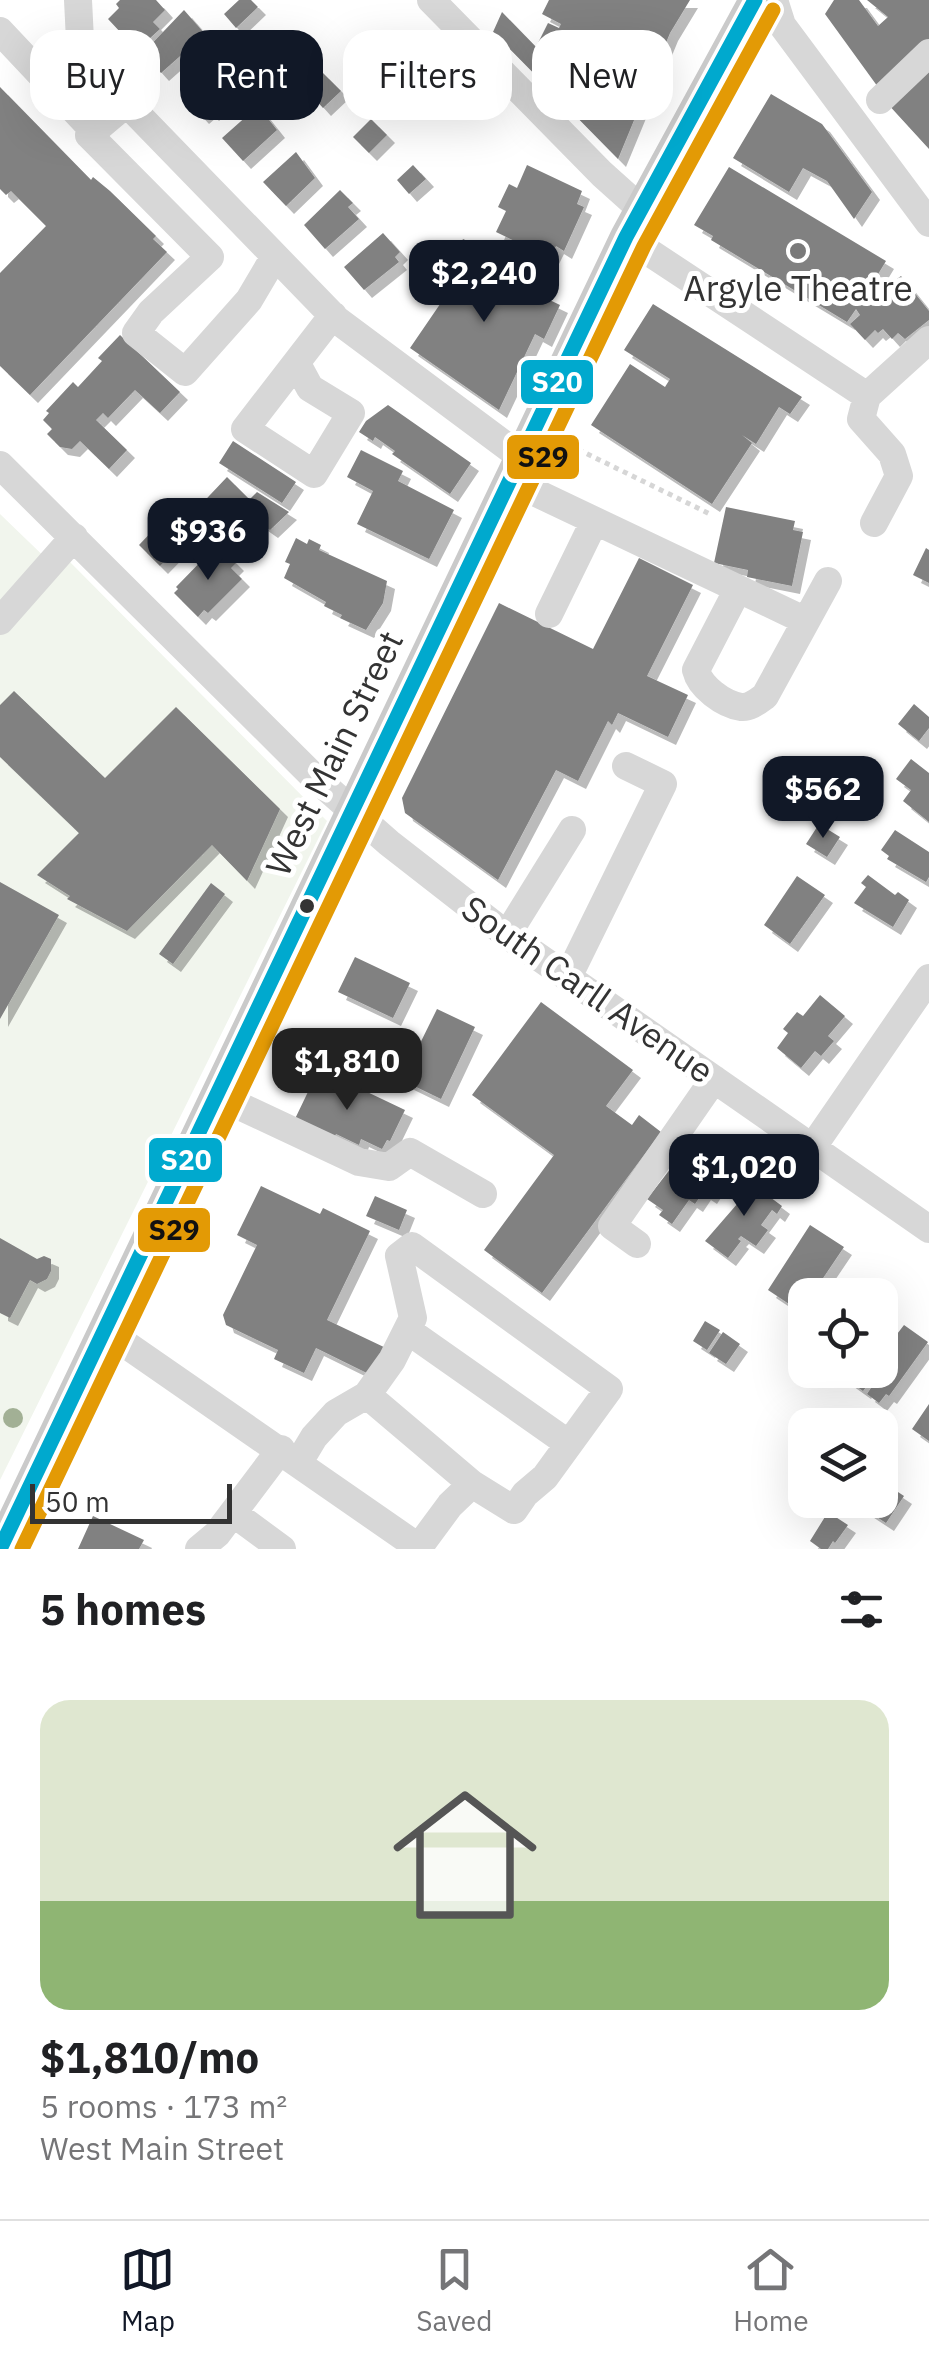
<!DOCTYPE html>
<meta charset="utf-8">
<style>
:root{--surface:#fff;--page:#f2f2f2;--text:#202124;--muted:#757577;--line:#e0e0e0;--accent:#111827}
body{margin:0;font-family:"IBM Plex Sans",sans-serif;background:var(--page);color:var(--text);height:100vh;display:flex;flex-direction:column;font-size:38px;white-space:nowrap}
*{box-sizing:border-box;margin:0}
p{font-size:32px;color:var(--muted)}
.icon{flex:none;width:55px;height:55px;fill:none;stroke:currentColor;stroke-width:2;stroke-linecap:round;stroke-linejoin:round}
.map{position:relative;height:1549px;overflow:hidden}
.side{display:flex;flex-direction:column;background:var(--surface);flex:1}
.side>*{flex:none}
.top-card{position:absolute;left:30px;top:30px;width:870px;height:90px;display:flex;gap:20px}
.buttons{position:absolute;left:788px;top:1278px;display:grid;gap:20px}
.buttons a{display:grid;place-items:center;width:110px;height:110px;border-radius:20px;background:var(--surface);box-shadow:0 10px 40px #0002;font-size:50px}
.scale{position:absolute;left:30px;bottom:25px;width:202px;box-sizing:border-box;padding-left:10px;border:5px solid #333;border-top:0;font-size:28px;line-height:35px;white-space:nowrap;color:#333;-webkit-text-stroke:8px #fff;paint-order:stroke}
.price{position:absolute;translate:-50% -85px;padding:0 22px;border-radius:20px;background:var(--accent);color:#fff;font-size:32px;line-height:65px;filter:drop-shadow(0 2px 5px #0008)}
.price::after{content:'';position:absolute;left:50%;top:60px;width:30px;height:22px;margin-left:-15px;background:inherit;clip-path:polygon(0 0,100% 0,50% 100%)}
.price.current{background:#222;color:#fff}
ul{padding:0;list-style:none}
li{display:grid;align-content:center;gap:20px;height:530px;padding:0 40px}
li span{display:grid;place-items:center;height:310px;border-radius:30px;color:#555}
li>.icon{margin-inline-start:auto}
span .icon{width:180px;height:180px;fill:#fffc;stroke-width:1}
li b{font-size:42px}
h2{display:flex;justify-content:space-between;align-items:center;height:120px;padding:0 40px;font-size:42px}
.tag{padding:0 35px;border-radius:30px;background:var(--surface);box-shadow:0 10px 40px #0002;font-size:35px;line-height:90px}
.tag.current{background:var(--accent);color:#fff}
.tab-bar{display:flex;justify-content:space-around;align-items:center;height:140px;border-top:2px solid var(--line);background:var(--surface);font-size:28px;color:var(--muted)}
.tab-bar a{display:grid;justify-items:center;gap:5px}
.tab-bar .current{color:var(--accent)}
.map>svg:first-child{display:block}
.green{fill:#f1f5ed}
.building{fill:#818181;filter:url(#shadow)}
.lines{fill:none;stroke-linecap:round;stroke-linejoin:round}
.path{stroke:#d6d6d6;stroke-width:5;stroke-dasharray:5 5;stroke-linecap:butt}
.minor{stroke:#d7d7d7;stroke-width:28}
.major{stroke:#cacaca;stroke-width:32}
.bus-1-casing{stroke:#fff;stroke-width:22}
.bus-2-casing{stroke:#fff;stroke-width:22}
.bus-1{stroke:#00a9ce;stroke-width:15}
.bus-2{stroke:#e39a05;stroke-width:15}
.tree{fill:#a2b095}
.poi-dot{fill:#7a7a7a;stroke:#fff;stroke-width:4}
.bus-dot{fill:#333;stroke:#fff;stroke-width:4}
.labels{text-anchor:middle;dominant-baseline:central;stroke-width:10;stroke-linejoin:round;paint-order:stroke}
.poi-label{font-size:35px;fill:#333;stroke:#fff}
.street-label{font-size:35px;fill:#333;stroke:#fff}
.line-badge{stroke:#fff;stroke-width:4}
.badge-label{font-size:28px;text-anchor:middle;font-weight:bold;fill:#fff}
.pale-badge-label{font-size:28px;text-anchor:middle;font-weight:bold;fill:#111}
</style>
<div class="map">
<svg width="929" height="1549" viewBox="0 0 929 1549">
<defs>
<filter id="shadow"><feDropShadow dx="8" dy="8" stdDeviation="0" flood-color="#0004"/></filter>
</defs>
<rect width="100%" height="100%" fill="#fff"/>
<path class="green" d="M0 514 57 569 67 559 327 821 0 1480Z"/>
<path class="building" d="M120 0H156L165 10 153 22 160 29 137 50 108 19 119 8 116 4Z
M239 0H251L258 7 236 28 224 14Z
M549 0H690L670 33 618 159 493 32 502 12 536 47 548 23 559 28 561 24 542 14Z
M834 0H859L878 26 888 17 867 0H929V39L901 65 883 94 825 14Z
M184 10 205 34 161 73 143 53Z
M282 31 302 50 282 71 262 51Z
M223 60 231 67 227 71 241 86 211 113 208 110 201 116 181 94 217 61 219 64Z
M929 66V149L886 102Z
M321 71 341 91 323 108 304 87Z
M0 87 91 180 93 177 110 191 156 236 153 239 167 252 30 395 0 366V273L46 226 11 191 6 195 0 189Z
M771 94 822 124 872 192 854 219 827 181 803 168 789 192 733 158Z
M258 106 277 130 243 161 222 138Z
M371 119 387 135 369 153 353 137Z
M296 152 315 178 286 206 263 182Z
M413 165 426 179 409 194 397 180Z
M527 165 582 191 577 204 584 207 564 251 556 246 550 258 496 232 506 211 498 207 509 184 517 188Z
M729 167 886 261 866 294 873 297 901 276 929 311V320L905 339 898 333 892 339 883 329 878 333 875 330 865 340 850 324 860 315 856 309 847 322 711 240 713 236 694 225Z
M340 190 353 203 348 207 359 219 325 249 304 225Z
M383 233 400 252 395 257 399 262 364 290 344 267Z
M463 239 506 259 498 275 560 305 544 339 535 334 499 410 410 348 449 291 485 309V305L441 284Z
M653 304 802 397 790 414 779 407 756 444 742 435 752 443 712 504 591 425 630 364 665 387 670 379 624 350Z
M120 335 180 392 160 413 135 390 108 418 103 413 96 420 127 450 109 469 80 441 72 449 60 447 47 434 52 429 43 420 49 413 46 411 73 382 78 387 102 361 98 358Z
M388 405 471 463 450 494 392 454 395 451 375 437 373 441 359 432 366 421Z
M233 441 296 482 282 503 219 463Z
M361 450 403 471 398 481 454 510 429 559 357 524 373 491 347 477Z
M227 477 248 498 209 539 198 527 160 566 139 545 180 502 192 514Z
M257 492 289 512 270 530 240 509Z
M726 507 795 521 793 530 803 532 792 586 747 577 748 570 714 563Z
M296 538 307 544 309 539 321 545 319 550 387 581 383 603 366 630 340 618 342 615 324 606 326 602 284 578 290 564 285 562Z
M214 548 219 553 223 550 236 563 231 568 242 579 208 613 204 610 198 617 174 593 178 589 176 587Z
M926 548 929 550V583L913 575Z
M639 558 693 585 647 676 688 695 668 737 618 713 612 725 608 721 578 781 556 770 498 880 405 813 402 798 499 603 593 649Z
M14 691 105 778 176 707 280 809 247 881 212 845 127 931 67 899 70 896 37 875 79 833 0 757V705Z
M914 704 929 717V728L919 741 898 724Z
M911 759 929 773V822L903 801 911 790 896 779Z
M849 779 866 794 856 804 840 790Z
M819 824 840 837 827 857 806 844Z
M895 830 929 852V877L926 882 887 859 889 856 881 850Z
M868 875 895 895 898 892 909 900 893 927 854 903 866 887 861 883Z
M797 876 825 895 790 944 764 925Z
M0 882 59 915 0 1019Z
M211 883 225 894 173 964 159 954Z
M355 957 410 983 393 1018 338 992Z
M820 995 845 1016 828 1036 834 1041 821 1056 815 1051 801 1068 777 1048 788 1033 783 1029 797 1012 803 1016Z
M541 1002 633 1070 606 1106 632 1125 639 1115 661 1132 542 1293 484 1250 554 1155 472 1095Z
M437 1009 475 1027 441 1099 402 1080Z
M319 1069 405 1110 390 1141 387 1140 382 1149 361 1139 359 1145 336 1134 331 1144 293 1123Z
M692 1141 707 1152 700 1161 722 1176 709 1196 703 1192 695 1204 689 1200 672 1224 659 1215 663 1210 647 1199Z
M743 1177 782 1206 777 1214 772 1210 761 1225 768 1230 756 1246 741 1236 738 1239 741 1241 728 1258 705 1241 738 1203 729 1196Z
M261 1186 320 1214 323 1208 370 1231 327 1320 388 1349 375 1377 316 1348 304 1373 274 1359 278 1350 226 1325 223 1315 257 1245 237 1235Z
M375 1196 407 1210 399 1230 366 1216Z
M810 1225 844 1247 813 1293 805 1288 792 1306 768 1290Z
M0 1238 37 1259 44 1256 51 1259V1271L47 1279 37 1284 30 1280 10 1318 0 1313Z
M705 1321 720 1330 707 1350 693 1341Z
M904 1325 928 1342 889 1396 886 1394 879 1403 867 1394 873 1385 870 1382 863 1391 842 1376 846 1370H880V1327L894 1338Z
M723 1332 740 1344 726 1364 709 1353Z
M929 1404V1441L912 1429Z
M880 1480 904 1496 886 1523 857 1504 859 1500H880Z
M828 1512 848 1525 835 1543 833 1541 828 1549H821L810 1541Z
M93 1516 144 1540 139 1549H78Z"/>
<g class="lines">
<path class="path" d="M569 445 710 514"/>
<path class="minor" d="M78 0 80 40 107 83 337 320 521 457
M431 0 602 174 641 209
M774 0 782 25 929 223
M0 31 94 131
M880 100 929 53
M127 103 89 135 210 257 151 312 136 333 185 372 249 300 275 256
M626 237 867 396
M297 364 310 388 351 413 314 474 245 429 333 315
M0 465 313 776 389 843 507 935 929 1229
M509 480 806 621
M874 523 899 476 892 454 861 419 867 396 929 340
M738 589 696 670C700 687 723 704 741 707 750 708 758 701 765 696L828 581
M549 614 594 522
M0 621 74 537
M507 935 572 830
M568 977 663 784 626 766
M216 1095 359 1162 389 1167 410 1152 483 1194
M812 1148 929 978
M637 1244 612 1226 714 1079
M105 1330 421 1549
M407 1330 569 1444
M367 1395 472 1484
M299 1462 314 1437 336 1413 367 1395 392 1360 413 1318 399 1256 412 1246 609 1389 545 1477 525 1494 514 1510 472 1484 450 1505 419 1547
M233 1513 282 1549
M199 1549 217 1534 281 1449"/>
<path class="major" d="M0 1549 626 237 755 0"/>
<g class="bus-1-casing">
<path id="bus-1" d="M0 1549 626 237 755 0"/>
</g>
<g class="bus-2-casing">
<path id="bus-2" d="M22 1549 644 246 773 10"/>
</g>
<use href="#bus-1" class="bus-1"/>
<use href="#bus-2" class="bus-2"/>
</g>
<circle class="tree" cx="13" cy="1418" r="10"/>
<circle class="poi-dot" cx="798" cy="251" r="10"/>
<circle class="bus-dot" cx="307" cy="906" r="9"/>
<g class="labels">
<g class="poi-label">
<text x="798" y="288">Argyle Theatre</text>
</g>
<g class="street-label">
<text transform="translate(334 753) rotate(-64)">West Main Street</text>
<text transform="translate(588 989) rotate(35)">South Carll Avenue</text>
</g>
</g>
<g class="line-badge">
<rect x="519" y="358" width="76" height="48" rx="10" fill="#00a9ce"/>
<rect x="505" y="433" width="76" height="48" rx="10" fill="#e39a05"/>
<rect x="147" y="1136" width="77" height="48" rx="10" fill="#00a9ce"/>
<rect x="136" y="1206" width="76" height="48" rx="10" fill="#e39a05"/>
</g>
<g class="badge-label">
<text x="557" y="392">S20</text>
<text x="186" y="1170">S20</text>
</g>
<g class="pale-badge-label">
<text x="543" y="467">S29</text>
<text x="174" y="1240">S29</text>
</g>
</svg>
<div class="buttons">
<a><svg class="icon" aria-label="locate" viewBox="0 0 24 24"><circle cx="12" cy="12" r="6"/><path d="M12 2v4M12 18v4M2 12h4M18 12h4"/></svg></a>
<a><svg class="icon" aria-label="layers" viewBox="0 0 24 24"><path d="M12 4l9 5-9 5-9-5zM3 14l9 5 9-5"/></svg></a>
</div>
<div class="scale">50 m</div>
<b class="price" style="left:484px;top:325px">$2,240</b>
<b class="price" style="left:208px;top:583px">$936</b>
<b class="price" style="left:823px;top:841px">$562</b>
<b class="price current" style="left:347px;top:1113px">$1,810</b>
<b class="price" style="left:744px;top:1219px">$1,020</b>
<div class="top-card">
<a class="tag">Buy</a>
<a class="tag current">Rent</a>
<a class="tag">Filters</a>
<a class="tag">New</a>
</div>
</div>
<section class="side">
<h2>5 homes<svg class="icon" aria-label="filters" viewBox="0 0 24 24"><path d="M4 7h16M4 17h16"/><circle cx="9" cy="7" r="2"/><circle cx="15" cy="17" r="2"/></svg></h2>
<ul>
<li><span style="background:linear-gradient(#dfe7d0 65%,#8fb573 0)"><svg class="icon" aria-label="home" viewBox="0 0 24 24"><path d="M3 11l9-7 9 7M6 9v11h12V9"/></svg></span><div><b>$1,810/mo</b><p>5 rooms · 173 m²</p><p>West Main Street</p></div></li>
</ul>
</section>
<nav class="tab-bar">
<a class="current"><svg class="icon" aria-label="map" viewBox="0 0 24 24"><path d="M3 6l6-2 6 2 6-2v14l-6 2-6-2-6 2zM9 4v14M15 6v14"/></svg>Map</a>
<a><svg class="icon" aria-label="saved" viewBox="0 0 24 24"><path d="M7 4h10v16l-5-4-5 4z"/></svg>Saved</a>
<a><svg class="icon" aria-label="home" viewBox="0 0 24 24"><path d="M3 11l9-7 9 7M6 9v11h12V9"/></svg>Home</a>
</nav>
